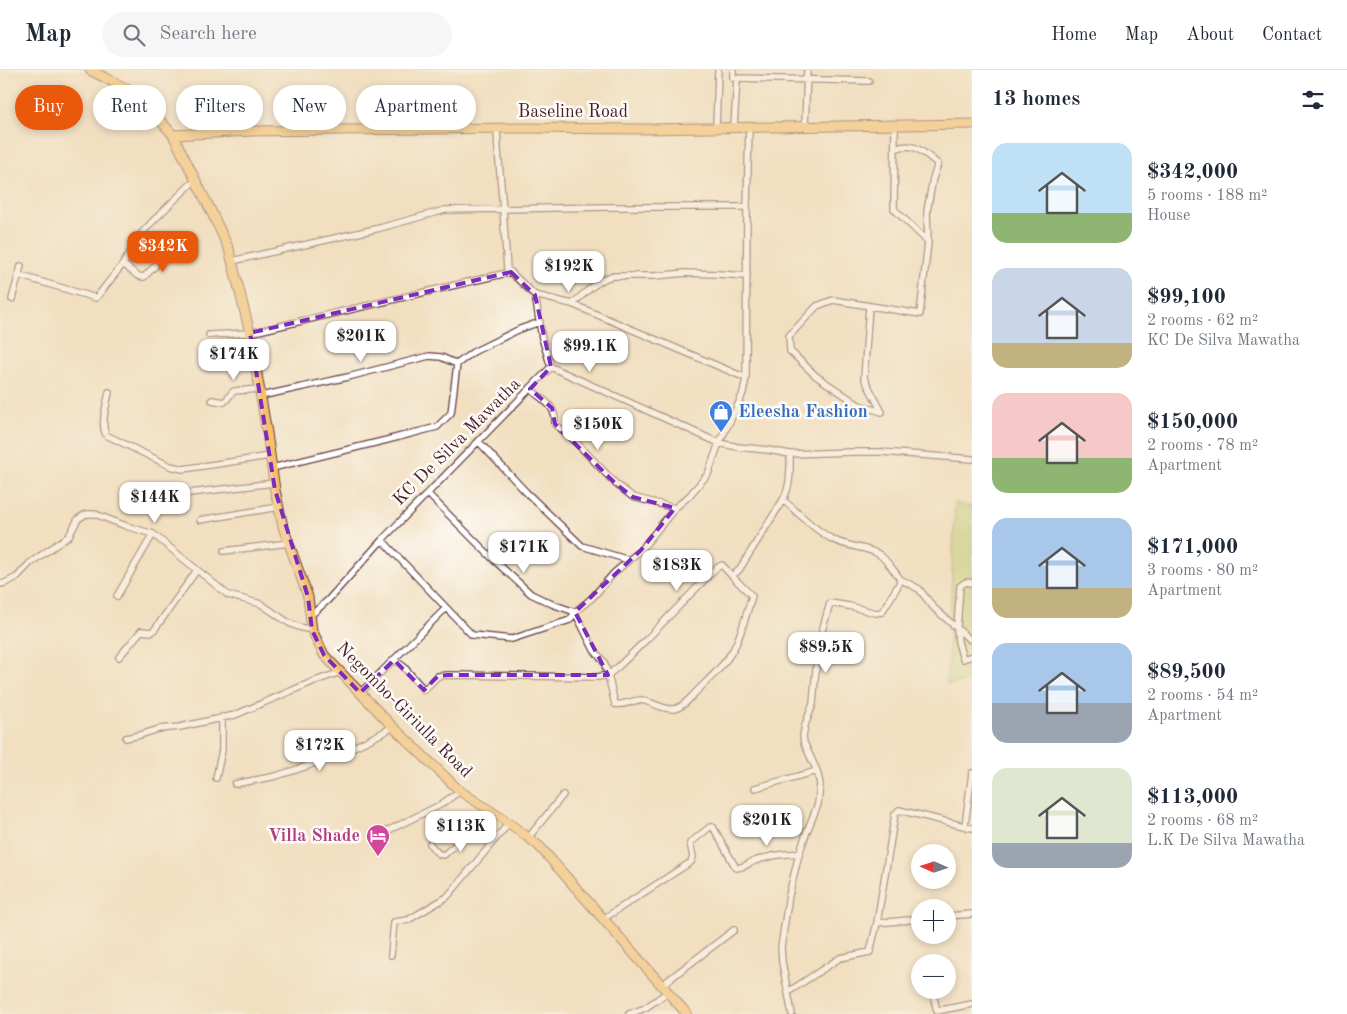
<!DOCTYPE html>
<meta charset="utf-8">
<style>
:root{--surface:#fff;--page:#f6f6f7;--text:#1f2937;--muted:#747a83;--line:#e0e1e3;--accent:#ea580c}
body{margin:0;font-family:"Old Standard TT",serif;background:var(--page);color:var(--text);height:100vh;display:flex;flex-direction:column;font-size:19px;white-space:nowrap}
*{box-sizing:border-box;margin:0}
p{font-size:16px;color:var(--muted)}
.icon{flex:none;width:28px;height:28px;fill:none;stroke:currentColor;stroke-width:2;stroke-linecap:round;stroke-linejoin:round}
.map{position:relative;flex:1;overflow:hidden}
.side{display:flex;flex-direction:column;background:var(--surface);width:375px}
.side>*{flex:none}
.banner{position:absolute;left:15px;top:15px;width:475px;height:45px;display:flex;gap:10px}
.needle{width:32px;rotate:273deg}
.buttons{position:absolute;left:911px;top:774px;display:grid;gap:10px}
.buttons a{display:grid;place-items:center;width:45px;height:45px;border-radius:50%;background:var(--surface);box-shadow:0 2px 8px #0003;font-size:25px}
.price{position:absolute;translate:-50% -42px;padding:0 11px;border-radius:10px;background:#fff;color:#222;font-size:16px;line-height:32px;filter:drop-shadow(0 1px 2px #0008)}
.price::after{content:'';position:absolute;left:50%;top:30px;width:15px;height:11px;margin-left:-8px;background:inherit;clip-path:polygon(0 0,100% 0,50% 100%)}
.price.active{background:var(--accent);color:#fff}
ul{padding:0;list-style:none}
li{display:flex;align-items:center;gap:15px;height:125px;padding:0 20px}
li span{display:grid;place-items:center;flex:none;width:140px;height:100px;border-radius:15px;color:#555}
li>.icon{margin-inline-start:auto}
span .icon{width:60px;height:60px;fill:#fffc;stroke-width:1}
li b{font-size:21px}
h2{display:flex;justify-content:space-between;align-items:center;height:60px;padding:0 20px;font-size:21px}
.tag{padding:0 18px;border-radius:22px;background:var(--surface);box-shadow:0 2px 8px #0003;font-size:18px;line-height:45px}
.tag.active{background:var(--accent);color:#fff}
header{display:flex;align-items:center;gap:30px;box-sizing:border-box;height:70px;padding:0 25px;background:var(--surface);border-bottom:1px solid var(--line)}
header strong{font-size:24px}
nav{display:flex;gap:28px;margin-inline-start:auto;font-size:18px}
.search{width:350px;height:45px;background:var(--page);display:flex;align-items:center;gap:12px;box-sizing:border-box;padding:0 18px;border-radius:28px;color:var(--muted);font-size:19px}
main{display:flex;flex:1;min-height:0}
.map>svg:first-child{display:block}
.green{fill:#bacf73;stroke:#82774f}
.lines{fill:none;stroke-linecap:round;stroke-linejoin:round}
.street-casing{stroke:#633c41;stroke-width:8}
.primary-casing{stroke:#633c41;stroke-width:11}
.street{stroke:#fff;stroke-width:5.5}
.primary{stroke:#f6c06b;stroke-width:9}
.marked{fill:none;stroke:#7b2cbf;stroke-width:4;stroke-dasharray:10 6;stroke-linejoin:round}
.labels{text-anchor:middle;dominant-baseline:central;stroke-width:5;stroke-linejoin:round;paint-order:stroke}
.street-label{font-size:18px;fill:#4a1f2b;stroke:#fdfcf7}
.shop-label{font-size:18px;font-weight:bold;fill:#366cbe;stroke:#fdfcf7;text-anchor:start}
.hotel-label{font-size:18px;font-weight:bold;fill:#b23c85;stroke:#fdfcf7;text-anchor:end}
</style>
<header>
<strong>Map</strong>
<div class="search"><svg class="icon" aria-label="search" viewBox="0 0 24 24"><circle cx="10" cy="10" r="6"/><path d="M15 15l6 6"/></svg>Search here</div>
<nav><a>Home</a><a>Map</a><a>About</a><a>Contact</a></nav>
</header>
<main>
<div class="map">
<svg width="972" height="944" viewBox="0 0 972 944">
<rect width="100%" height="100%" fill="#fdfcf7"/>
<filter id="ink" filterUnits="userSpaceOnUse"><feTurbulence type="fractalNoise" baseFrequency=".02" numOctaves="2"/><feDisplacementMap in="SourceGraphic" scale="10" xChannelSelector="R" yChannelSelector="G"/><feConvolveMatrix kernelMatrix="1 2 1 2 8 2 1 2 1" color-interpolation-filters="sRGB"/></filter>
<filter id="wash" filterUnits="userSpaceOnUse"><feTurbulence type="fractalNoise" baseFrequency=".0096" numOctaves="4" result="noise"/><feDisplacementMap in="SourceGraphic" scale="20" xChannelSelector="R" yChannelSelector="G"/><feGaussianBlur stdDeviation="1.12" result="paint"/><feColorMatrix in="noise" values="0 0 0 0 0 0 0 0 0 0 0 0 0 0 0 0 0 1.4 0 .05"/><feComposite in="paint" operator="in"/></filter>
<g filter="url(#wash)">
<rect width="100%" height="100%" fill="#f1dfc0"/>
<path class="green" d="M955 433 972 437V611L947 615Z"/>
</g>
<g filter="url(#ink)">
<g class="lines">
<g class="street-casing">
<path id="street" d="M733 0V8L869 11
M734 57 737 8
M805 57 807 0
M716 58 718 0
M497 59 498 80 503 139 507 199 535 225 572 234 746 308
M895 79C914 71 923 82 938 94L933 108 927 141 928 172
M232 191 380 158 445 140 606 137H747
M123 194 138 206 144 207 162 189 161 186 141 164
M18 205 96 228 123 194 141 164 155 149 191 114
M535 225 542 268 551 297
M12 229 21 196
M572 234C583 225 599 208 613 206H654L686 203 717 204 747 206
M869 236 864 308 882 342 859 335 816 306 790 281 789 266 817 236 833 230 920 244 928 172 894 139 895 55
M209 265 250 263 511 202
M530 319C542 329 557 336 555 354L572 368 616 414 633 427 675 438
M109 322C107 335 100 353 106 365L170 396 183 399 270 386
M261 326 348 307 429 286 441 287 457 294
M212 330 224 332C228 329 229 325 234 321L260 319
M479 372 526 422 582 476 629 490 641 480 675 438 689 426 708 404 719 373 736 339 743 323 746 308 747 137 749 57
M790 384C790 401 791 415 783 430 799 443 813 459 832 469 845 477 870 477 880 485 885 489 896 503 900 509L899 514 882 542 876 543 849 536 830 533 818 575 813 634 805 655 803 666 804 673 817 701 820 714 818 734 806 764 799 784 789 825 781 877 782 892 792 944
M272 398 387 370 437 357 451 343 457 294 473 282 520 259 540 252
M427 423 495 491 531 524 552 534 575 542 592 528 614 503 629 490
M181 424 274 413
M200 450 279 437
M382 470 472 565 512 569 570 550 575 542
M224 481 289 473
M900 509 919 519 934 538 969 569
M972 513 966 512 960 516 957 558 958 572 963 589 972 586
M0 514 5 513 17 507 30 493 69 466 78 449 86 444H95L126 456 153 464 228 525 261 534 289 553 299 557 312 560
M117 526 153 464
M575 542 594 580 604 592 608 605 618 597 647 569 716 498 722 495 732 506 739 500 783 430
M310 546 328 530 382 470 551 297 719 373 738 377 768 380 790 384 853 382H881L972 389
M119 587 141 561 152 562 155 559 197 500
M394 590 403 596 424 620 438 606 448 605 598 607 608 605 615 634C626 636 630 630 641 630 651 631 662 640 674 639 684 637 691 627 698 620 710 608 724 596 733 580 742 564 746 544 752 526L732 506
M360 623 446 538
M126 668 140 665 159 659 180 657 235 645 312 612 341 602
M216 708 222 680V647
M235 714C248 711 263 709 276 706 317 694 356 678 393 657
M755 718 817 701
M965 755 972 703
M383 763 440 735 460 721
M528 768 563 725
M430 774C434 779 437 785 444 785L491 742
M948 846 972 844
M603 849 691 792 693 787 690 773 710 757H713L736 798C743 798 748 793 755 791 769 786 785 783 799 784
M877 853 920 849
M391 885 394 852 408 850 447 827 509 753
M662 915 734 860
M932 920 937 941 972 934
M788 922 840 888 870 882 877 853 895 744 899 740 972 758
M629 944 645 938 668 922"/>
</g>
<g class="primary-casing">
<path id="primary" d="M90 0 127 19 142 30 173 65 210 139 229 179 250 263 267 363 275 420 283 457 308 527 312 560 324 585 393 657 460 721 509 753 539 776 687 944
M173 65 252 61 519 58 644 59 972 54"/>
</g>
<use href="#street" class="street"/>
<use href="#primary" class="primary"/>
</g>
</g>
<path d="M0 0H972V944H0ZM511 202 535 225 551 297 530 319 552 338 555 354 616 414 633 427 675 438 641 480 575 542 608 605H448L438 606 424 620 394 590 360 623 324 585 312 560 308 527 275 420 250 263Z" fill="#f1dfc0" fill-opacity=".55" fill-rule="evenodd"/>
<path class="marked" d="M511 202 535 225 551 297 530 319 552 338 555 354 616 414 633 427 675 438 641 480 575 542 608 605H448L438 606 424 620 394 590 360 623 324 585 312 560 308 527 275 420 250 263Z"/>
<defs>
<g id="shop-pin" transform="scale(1.25)"><path d="M0 17L-7.5 6A9.5 9.5 0 1 1 7.5 6Z" fill="#3f7fe0" stroke="#fdfcf7"/><path d="M-5-2.5h2.3a2.7 3.5 0 0 1 5.4 0H5L5.5 6h-11ZM-1.5-2.5h3a1.5 2.3 0 0 0-3 0Z" fill="#fff"/></g>
<g id="hotel-pin" transform="scale(1.25)"><path d="M0 17L-7.5 6A9.5 9.5 0 1 1 7.5 6Z" fill="#d1479c" stroke="#fdfcf7"/><path d="M-6-4.5h1.5V1H6V5H4.5V3h-9V5H-6ZM-4 0a1.8 1.8 0 1 1 3.6 0ZM.5 0V-2.5h3Q6-2.5 6 0Z" fill="#fff"/></g>
</defs>
<g fill-rule="evenodd">
<use href="#shop-pin" x="721" y="342"/>
<use href="#hotel-pin" x="378" y="766"/>
</g>
<g class="labels">
<g class="street-label">
<text x="573" y="42">Baseline Road</text>
<text transform="translate(457 372) rotate(-45)">KC De Silva Mawatha</text>
<text transform="translate(404 640) rotate(45)">Negombo-Giriulla Road</text>
</g>
<g class="shop-label">
<text x="738" y="342">Eleesha Fashion</text>
</g>
<g class="hotel-label">
<text x="360" y="766">Villa Shade</text>
</g>
</g>
</svg>
<div class="buttons">
<a><svg class="needle" viewBox="-14 -14 28 28"><path d="M0-13l5 13h-10z" fill="#e53935"/><path d="M0 13l5-13h-10z" fill="#747a83"/></svg></a>
<a>+</a>
<a>−</a>
</div>
<b class="price active" style="left:163px;top:203px">$342K</b>
<b class="price" style="left:569px;top:223px">$192K</b>
<b class="price" style="left:361px;top:293px">$201K</b>
<b class="price" style="left:590px;top:303px">$99.1K</b>
<b class="price" style="left:234px;top:311px">$174K</b>
<b class="price" style="left:598px;top:381px">$150K</b>
<b class="price" style="left:155px;top:454px">$144K</b>
<b class="price" style="left:524px;top:504px">$171K</b>
<b class="price" style="left:677px;top:522px">$183K</b>
<b class="price" style="left:826px;top:604px">$89.5K</b>
<b class="price" style="left:320px;top:702px">$172K</b>
<b class="price" style="left:767px;top:777px">$201K</b>
<b class="price" style="left:461px;top:783px">$113K</b>
<div class="banner">
<a class="tag active">Buy</a>
<a class="tag">Rent</a>
<a class="tag">Filters</a>
<a class="tag">New</a>
<a class="tag">Apartment</a>
</div>
</div>
<section class="side">
<h2>13 homes<svg class="icon" aria-label="filters" viewBox="0 0 24 24"><path d="M4 7h16M4 17h16"/><circle cx="9" cy="7" r="2"/><circle cx="15" cy="17" r="2"/></svg></h2>
<ul>
<li><span style="background:linear-gradient(#bfe0f5 70%,#8fb573 0)"><svg class="icon" aria-label="home" viewBox="0 0 24 24"><path d="M3 11l9-7 9 7M6 9v11h12V9"/></svg></span><div><b>$342,000</b><p>5 rooms · 188 m²</p><p>House</p></div></li>
<li><span style="background:linear-gradient(#c9d6e8 75%,#c2b280 0)"><svg class="icon" aria-label="home" viewBox="0 0 24 24"><path d="M3 11l9-7 9 7M6 9v11h12V9"/></svg></span><div><b>$99,100</b><p>2 rooms · 62 m²</p><p>KC De Silva Mawatha</p></div></li>
<li><span style="background:linear-gradient(#f6c9c9 65%,#8fb573 0)"><svg class="icon" aria-label="home" viewBox="0 0 24 24"><path d="M3 11l9-7 9 7M6 9v11h12V9"/></svg></span><div><b>$150,000</b><p>2 rooms · 78 m²</p><p>Apartment</p></div></li>
<li><span style="background:linear-gradient(#a9c7e8 70%,#c2b280 0)"><svg class="icon" aria-label="home" viewBox="0 0 24 24"><path d="M3 11l9-7 9 7M6 9v11h12V9"/></svg></span><div><b>$171,000</b><p>3 rooms · 80 m²</p><p>Apartment</p></div></li>
<li><span style="background:linear-gradient(#a9c7e8 60%,#9aa5b1 0)"><svg class="icon" aria-label="home" viewBox="0 0 24 24"><path d="M3 11l9-7 9 7M6 9v11h12V9"/></svg></span><div><b>$89,500</b><p>2 rooms · 54 m²</p><p>Apartment</p></div></li>
<li><span style="background:linear-gradient(#dfe7d0 75%,#9aa5b1 0)"><svg class="icon" aria-label="home" viewBox="0 0 24 24"><path d="M3 11l9-7 9 7M6 9v11h12V9"/></svg></span><div><b>$113,000</b><p>2 rooms · 68 m²</p><p>L.K De Silva Mawatha</p></div></li>
</ul>
</section>
</main>
